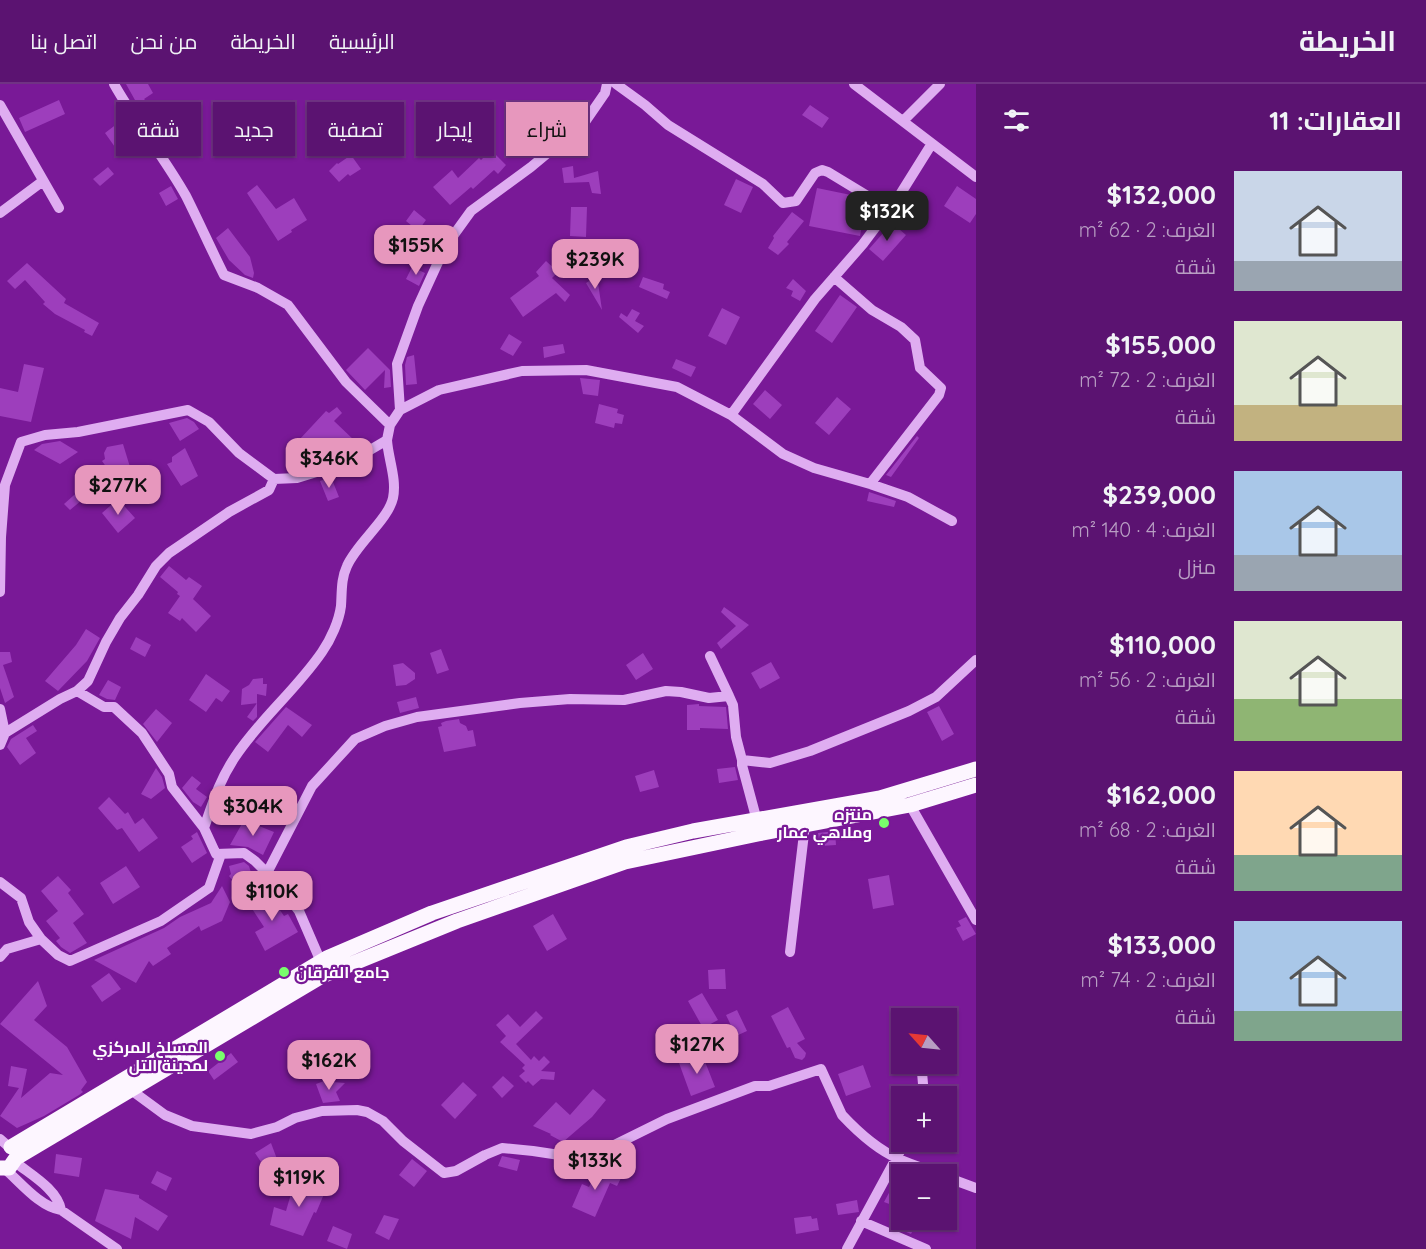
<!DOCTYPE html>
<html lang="ar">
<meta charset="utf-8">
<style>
:root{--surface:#5b1371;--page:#611c76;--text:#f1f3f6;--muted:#b89ec3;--line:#703284;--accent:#e797bd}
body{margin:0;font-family:Quicksand,Cairo,sans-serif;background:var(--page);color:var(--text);direction:rtl;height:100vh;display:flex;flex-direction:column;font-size:22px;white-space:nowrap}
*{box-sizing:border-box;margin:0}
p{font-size:20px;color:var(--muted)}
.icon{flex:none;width:33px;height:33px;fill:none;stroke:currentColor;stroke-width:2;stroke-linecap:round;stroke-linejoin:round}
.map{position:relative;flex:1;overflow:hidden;direction:ltr}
.sheet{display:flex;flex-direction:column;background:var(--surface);width:450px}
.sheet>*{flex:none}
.hud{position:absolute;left:18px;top:18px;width:570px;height:54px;direction:rtl;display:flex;gap:12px}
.needle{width:39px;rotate:297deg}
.controls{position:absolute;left:891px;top:924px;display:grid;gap:12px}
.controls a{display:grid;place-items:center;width:66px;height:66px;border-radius:0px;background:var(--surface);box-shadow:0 2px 4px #0004,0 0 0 2px var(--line);font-size:30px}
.price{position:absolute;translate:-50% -51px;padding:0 14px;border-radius:12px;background:var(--accent);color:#111;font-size:20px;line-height:39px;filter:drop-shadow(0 2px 3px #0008)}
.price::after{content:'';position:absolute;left:50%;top:36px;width:18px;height:14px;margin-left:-9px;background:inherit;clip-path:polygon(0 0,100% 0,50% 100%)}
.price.on{background:#222;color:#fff}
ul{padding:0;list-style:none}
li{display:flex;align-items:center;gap:18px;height:150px;padding:0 24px}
li span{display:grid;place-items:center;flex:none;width:168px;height:120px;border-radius:0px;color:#555}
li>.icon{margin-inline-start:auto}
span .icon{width:72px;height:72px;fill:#fffc;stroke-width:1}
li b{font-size:26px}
h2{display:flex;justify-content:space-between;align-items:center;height:72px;padding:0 24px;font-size:26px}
.pill{padding:0 21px;border-radius:0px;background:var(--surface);box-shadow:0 2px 4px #0004,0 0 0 2px var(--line);font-size:21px;line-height:54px}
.pill.on{background:var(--accent);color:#111}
header{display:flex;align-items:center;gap:36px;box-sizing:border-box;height:84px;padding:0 30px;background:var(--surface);border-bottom:2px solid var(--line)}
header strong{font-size:28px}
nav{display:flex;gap:33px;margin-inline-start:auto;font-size:21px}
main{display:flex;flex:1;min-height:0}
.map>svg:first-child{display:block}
.building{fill:#9d3ebc}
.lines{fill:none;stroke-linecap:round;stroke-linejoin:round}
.minor{stroke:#dfadf1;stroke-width:10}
.major{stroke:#fdf6ff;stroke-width:15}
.poi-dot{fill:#79ff6c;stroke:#791997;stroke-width:2}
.labels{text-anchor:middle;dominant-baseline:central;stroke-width:4.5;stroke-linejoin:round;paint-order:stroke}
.poi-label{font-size:16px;font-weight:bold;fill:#fff;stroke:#791997;text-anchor:end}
</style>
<header>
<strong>الخريطة</strong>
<nav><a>الرئيسية</a><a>الخريطة</a><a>من نحن</a><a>اتصل بنا</a></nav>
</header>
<main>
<section class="sheet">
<h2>العقارات: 11<svg class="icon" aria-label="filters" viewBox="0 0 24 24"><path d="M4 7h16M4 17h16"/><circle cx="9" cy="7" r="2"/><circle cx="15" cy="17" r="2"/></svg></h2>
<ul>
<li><span style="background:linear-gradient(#c9d6e8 75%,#9aa5b1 0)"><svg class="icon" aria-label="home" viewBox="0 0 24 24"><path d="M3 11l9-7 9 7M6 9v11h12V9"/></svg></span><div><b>$132,000</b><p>الغرف: 2 · 62 m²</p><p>شقة</p></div></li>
<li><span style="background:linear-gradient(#dfe7d0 70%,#c2b280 0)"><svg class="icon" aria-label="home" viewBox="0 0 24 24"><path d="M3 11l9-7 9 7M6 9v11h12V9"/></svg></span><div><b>$155,000</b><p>الغرف: 2 · 72 m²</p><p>شقة</p></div></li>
<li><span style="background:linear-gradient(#a9c7e8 70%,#9aa5b1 0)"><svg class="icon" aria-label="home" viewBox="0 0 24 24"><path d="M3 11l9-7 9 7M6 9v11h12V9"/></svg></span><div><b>$239,000</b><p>الغرف: 4 · 140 m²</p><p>منزل</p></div></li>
<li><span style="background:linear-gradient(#dfe7d0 65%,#8fb573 0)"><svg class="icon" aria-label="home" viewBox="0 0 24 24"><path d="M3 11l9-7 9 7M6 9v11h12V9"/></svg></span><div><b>$110,000</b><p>الغرف: 2 · 56 m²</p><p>شقة</p></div></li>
<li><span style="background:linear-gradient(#ffd9b3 70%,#7fa58c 0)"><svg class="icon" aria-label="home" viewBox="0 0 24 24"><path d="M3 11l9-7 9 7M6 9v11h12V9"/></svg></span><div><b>$162,000</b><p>الغرف: 2 · 68 m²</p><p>شقة</p></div></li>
<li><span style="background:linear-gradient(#a9c7e8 75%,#7fa58c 0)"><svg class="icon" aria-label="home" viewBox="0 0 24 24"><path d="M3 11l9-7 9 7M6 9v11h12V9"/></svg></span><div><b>$133,000</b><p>الغرف: 2 · 74 m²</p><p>شقة</p></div></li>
</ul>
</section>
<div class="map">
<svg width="976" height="1165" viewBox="0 0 976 1165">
<rect width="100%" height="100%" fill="#791997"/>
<path class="building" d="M126 0H148L153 9 144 15 153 24 149 28 158 38 151 44 139 26 140 25Z
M59 16 65 30 25 48 19 34Z
M225 17 237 36 227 43 214 25Z
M810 21 829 34 822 44 802 31Z
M122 36 124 39 127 36 132 43 121 51 132 65 122 73 105 49Z
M491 66 506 81 498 90 494 86 473 105 471 103 450 121 433 103 452 86 458 94 479 74 481 76Z
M351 71 361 85 350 92 348 90 339 98 329 87 337 79 338 80Z
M573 82 574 94 598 87 601 110 592 109 589 98 564 99 562 84Z
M108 83 114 90 100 102 93 95Z
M736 95 753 103 741 129 724 121Z
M257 101 276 125 294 114 307 136 291 146 292 148 278 157 247 109Z
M171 102 178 115 166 122 159 109Z
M957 102 976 115V130L970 139 944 122Z
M817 104 851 111 866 120 860 152 809 142Z
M571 123H587L586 153 570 152Z
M414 126 426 136 418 147 406 137Z
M792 128 804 137 787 158 789 160 778 171 768 164 774 154 773 152Z
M892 139 906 151 883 177 869 165Z
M228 144 250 173 254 189 253 194 245 191 229 176 216 154Z
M385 150 394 156 383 171 375 166Z
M546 177 558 188 552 194 570 211 565 218 556 209 523 233 510 214 539 192 536 188Z
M27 179 66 215 64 219 99 239 92 252 84 248 85 246 55 230 43 220 45 218 25 196 15 205 7 197Z
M412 183 425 189 419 202 406 195Z
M597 192 602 226 586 199Z
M643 193 664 200 663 205 670 208 667 215 639 203Z
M793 195 806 207 800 217 791 212 793 207 786 204Z
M840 211 857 223 832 259 815 247Z
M722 224 740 233 726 261 708 252Z
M632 225 640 229 635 237 644 242 638 249 619 233 621 229 627 233Z
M509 250 522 258 513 272 500 265Z
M563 260 565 269 544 274 543 263Z
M368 264 390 286 391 303 384 304 385 286 365 306 346 286Z
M414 271 417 300 406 301 405 281 407 273Z
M676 275 696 283 691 293 672 284Z
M24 280 44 284 31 338 0 332V304L18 308Z
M580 294 600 296 598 312 583 310Z
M765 306 782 321 770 335 753 320Z
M837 313 851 325 829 351 815 339Z
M599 320 618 325 617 329 624 331 622 340 615 339 614 344 595 339Z
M337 323 342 329 334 337 355 357 342 366 329 354 322 364 318 360 303 381 287 383 299 356 326 327 329 329Z
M187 334 194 338 199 345 180 357 169 339Z
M917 352 919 354 891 393 886 391Z
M60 357 78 368 60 380 34 366 42 360Z
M123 360 130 383 112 391 102 377 105 375 104 369 107 363Z
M185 364 198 392 181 402 167 380 172 378V373Z
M331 393 339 413 328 417 320 397Z
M82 404 88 411 70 426 64 420Z
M869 408 896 417 894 423 867 417Z
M118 415 135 434 118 449 102 429Z
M169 482 186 496 189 493 202 502 193 515 211 532 196 548 182 534 180 537 168 529 180 512 177 510 178 508 160 493Z
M724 523 749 541 721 565 717 559 736 542 721 528Z
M86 545 100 554 87 577 58 607 45 597 76 561Z
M136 553 151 561 145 573 130 565Z
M441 565 449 586 437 590 430 569Z
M0 568H10L12 578 3 581 14 613 5 619 0 604Z
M643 569 653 585 636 596 626 581Z
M771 578 780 594 760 605 751 589Z
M403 579 415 589V595L406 601 396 602 393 581Z
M206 590 230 607 222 618 216 614 206 628 189 616Z
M263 594V600H267L266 612 257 610V633L253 637 247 633 257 619 241 621 242 605 249 601 253 595Z
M108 596 121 603 115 616 107 615 99 611Z
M416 613 419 624 400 629 397 618Z
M699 620V622L726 623 728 645 700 644V646H687V621Z
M939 622 954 650 942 657 927 628Z
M286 623 312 641 302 653 288 641 268 668 255 658Z
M156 625 172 639 157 658 143 640Z
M459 635 460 639 466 642 468 647 473 646 476 662 444 668 438 643 442 642 441 639 446 637Z
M33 641 37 647 26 654 36 669 20 681 7 663 11 655Z
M735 683 738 696 719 699 717 685Z
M156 684 162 693 165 704 151 715 141 710Z
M654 686 659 703 640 708 635 692Z
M192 692 201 699 196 705 207 713 201 723 193 718 182 704Z
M109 713 125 730 128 728 135 740 143 734 158 754 139 768 122 744 117 746 98 724Z
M244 736 274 748 263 771 248 763 230 761Z
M835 747 836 761 820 762 818 749Z
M197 748 207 769 192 779 181 763 193 755 191 752Z
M244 778 249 782 252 792 233 797 229 792 231 790 229 782Z
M126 782 140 803 113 820 100 799Z
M889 791 894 821 873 825 868 795Z
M58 792 71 806 68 809 84 830 73 839 87 859 70 869 61 863 56 857 60 854 46 837 58 827 41 807Z
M222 802 230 818 222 837 201 847 199 842 167 864 171 870 153 882 149 877 136 899 94 876 164 844 180 833 211 819Z
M267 807 284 832 288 830 298 848 265 867 255 848 264 843 249 820Z
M553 830 567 855 547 867 533 842Z
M966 833 976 850 963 857 956 844 961 842 958 837Z
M725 885 726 905H709L708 886Z
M109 889 121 905 102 918 91 902Z
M38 897 47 922 34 936 67 963 87 998 81 1006 83 1008 79 1011 44 1032 17 1044 0 1032 19 1004 8 1002 11 982 27 985 21 1014 50 989 63 991 0 940Z
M702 909 718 936 703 944 688 917Z
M788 923 805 955 797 959 806 969 805 973 802 976 795 974 790 963 787 964 771 932Z
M737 926 747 947 736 952 726 931Z
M536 927 543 934 516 960 531 976 534 972 539 977 544 972 550 978 541 987 555 988 554 996 541 995 533 1002 528 997 526 999 519 992 525 987 522 984 525 981 500 958 506 952 496 941 508 930 520 943Z
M231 969 238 978 214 996 208 987Z
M702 970 715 1003 691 1012 679 979Z
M863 981 871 1003 846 1012 838 990Z
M503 992 514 1002 502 1014 492 1003Z
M332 994 333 998 345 999 336 1008 340 1017 323 1019 316 1000Z
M463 998 477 1011 455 1035 441 1021Z
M593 1005 606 1016 592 1033 563 1058 550 1051 551 1050 533 1042 556 1018 570 1031Z
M271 1059 277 1075 286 1087 273 1096 255 1069Z
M56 1070 82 1074 79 1093 54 1089Z
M502 1072 520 1076 517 1087 498 1082Z
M412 1075 427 1087 414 1103 399 1091Z
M599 1082 622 1092 617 1102 610 1099 595 1133 572 1123 582 1100 589 1103Z
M902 1085V1136H918L911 1150 892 1142 900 1124 884 1118Z
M157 1087 172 1094 166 1107 151 1099Z
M295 1096 327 1103 316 1129 314 1128 303 1152 270 1141 274 1123 286 1127Z
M105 1105 139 1111V1114L168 1132 158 1147 135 1133 131 1155 95 1137Z
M857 1116 859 1128 838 1131 836 1120Z
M384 1131 399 1135 389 1156 375 1149Z
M811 1132 812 1135 817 1134 819 1146 796 1150 794 1134Z
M333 1142 352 1150 347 1165 327 1157Z"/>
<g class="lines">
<path class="minor" d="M616 0 645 21 668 41 763 100 783 119 796 117 815 89 822 86 828 88 889 125
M854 0 976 93
M0 21 59 124
M903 37 940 0
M0 129 43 97
M834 193 872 226 901 243 915 256 920 284 941 304 939 311 870 400
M400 326 439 306 522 287 586 286 677 303 731 331 815 215 863 160 901 109 931 61
M731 331 783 370 814 384 870 400 908 413 952 437
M390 341 400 326 397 280 418 222 445 163 471 127 531 83 585 38 605 9 607 0
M0 508 1 453 5 401 21 358 45 351 78 348 188 326 209 338 239 369 274 395 297 394 336 382 365 369 387 356 390 341 346 298 288 221 258 204 224 191C211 165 199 138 186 112 164 73 136 39 114 0
M77 607 104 623H114L142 649 169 690 172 703 204 744
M729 612 733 621 736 653 742 676
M0 625 5 649 0 661
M5 649 60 615 77 607 88 597 106 558 120 534 138 511 156 482 169 469 229 428 269 406 274 395
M910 721 976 836
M757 737 742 681V676L770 679 810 667 909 627 936 613 976 576
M267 789 312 702 355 655 385 642 417 633 520 619 570 615 624 616 666 607 681 608 709 614 729 612 710 572
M0 798 21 814 29 838 41 855 58 871 70 877 161 837 209 804 221 770
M790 868 805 741
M0 873 7 865 41 855
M321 878 299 827 280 802 255 777 244 769 216 770 204 744C213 718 219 697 235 673 260 635 296 606 322 568 331 555 339 537 341 522 342 507 341 495 347 482 357 459 388 436 393 414 397 395 388 374 387 356
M918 980 922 988 924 1012
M131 1006 165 1031 192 1042 251 1050 277 1043 295 1034 322 1027 357 1026 367 1028 383 1037 403 1057 444 1089 456 1087 485 1071 502 1064 533 1067 586 1075 667 1035 755 1002H769L821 985 842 1031C857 1047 878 1066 899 1075 912 1081 926 1085 939 1090
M0 1055 8 1062
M15 1078C31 1091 57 1105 61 1126
M5 1085C21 1099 40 1123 61 1126L117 1165
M946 1093 976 1104
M861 1137 926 1165
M847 1165 905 1058"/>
<path class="major" d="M11 1063 327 874 432 829 626 763 693 747 880 714 976 685
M0 1084H9L16 1074 322 892 457 837 625 778 758 750 910 721 976 701"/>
</g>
<g class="poi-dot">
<circle cx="884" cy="739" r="6"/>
<circle cx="284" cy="888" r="6"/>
<circle cx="220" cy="972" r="6"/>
</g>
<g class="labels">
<g class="poi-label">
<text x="872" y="730">منتزه<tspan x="872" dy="18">وملاهي عمار</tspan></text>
<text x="296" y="888" text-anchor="start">جامع الفرقان</text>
<text x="208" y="963">المسلخ المركزي<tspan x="208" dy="18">لمدينة التل</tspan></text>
</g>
</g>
</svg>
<div class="controls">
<a><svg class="needle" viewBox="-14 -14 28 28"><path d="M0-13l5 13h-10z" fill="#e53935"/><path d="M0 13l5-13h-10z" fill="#b89ec3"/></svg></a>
<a>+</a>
<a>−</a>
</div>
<b class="price on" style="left:887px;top:158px">$132K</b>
<b class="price" style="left:416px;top:192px">$155K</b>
<b class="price" style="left:595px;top:206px">$239K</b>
<b class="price" style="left:329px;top:405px">$346K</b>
<b class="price" style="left:118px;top:432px">$277K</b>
<b class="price" style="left:253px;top:753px">$304K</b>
<b class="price" style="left:272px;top:838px">$110K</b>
<b class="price" style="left:697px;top:991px">$127K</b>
<b class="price" style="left:329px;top:1007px">$162K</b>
<b class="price" style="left:595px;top:1107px">$133K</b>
<b class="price" style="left:299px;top:1124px">$119K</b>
<div class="hud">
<a class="pill on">شراء</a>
<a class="pill">إيجار</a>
<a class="pill">تصفية</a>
<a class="pill">جديد</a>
<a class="pill">شقة</a>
</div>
</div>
</main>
